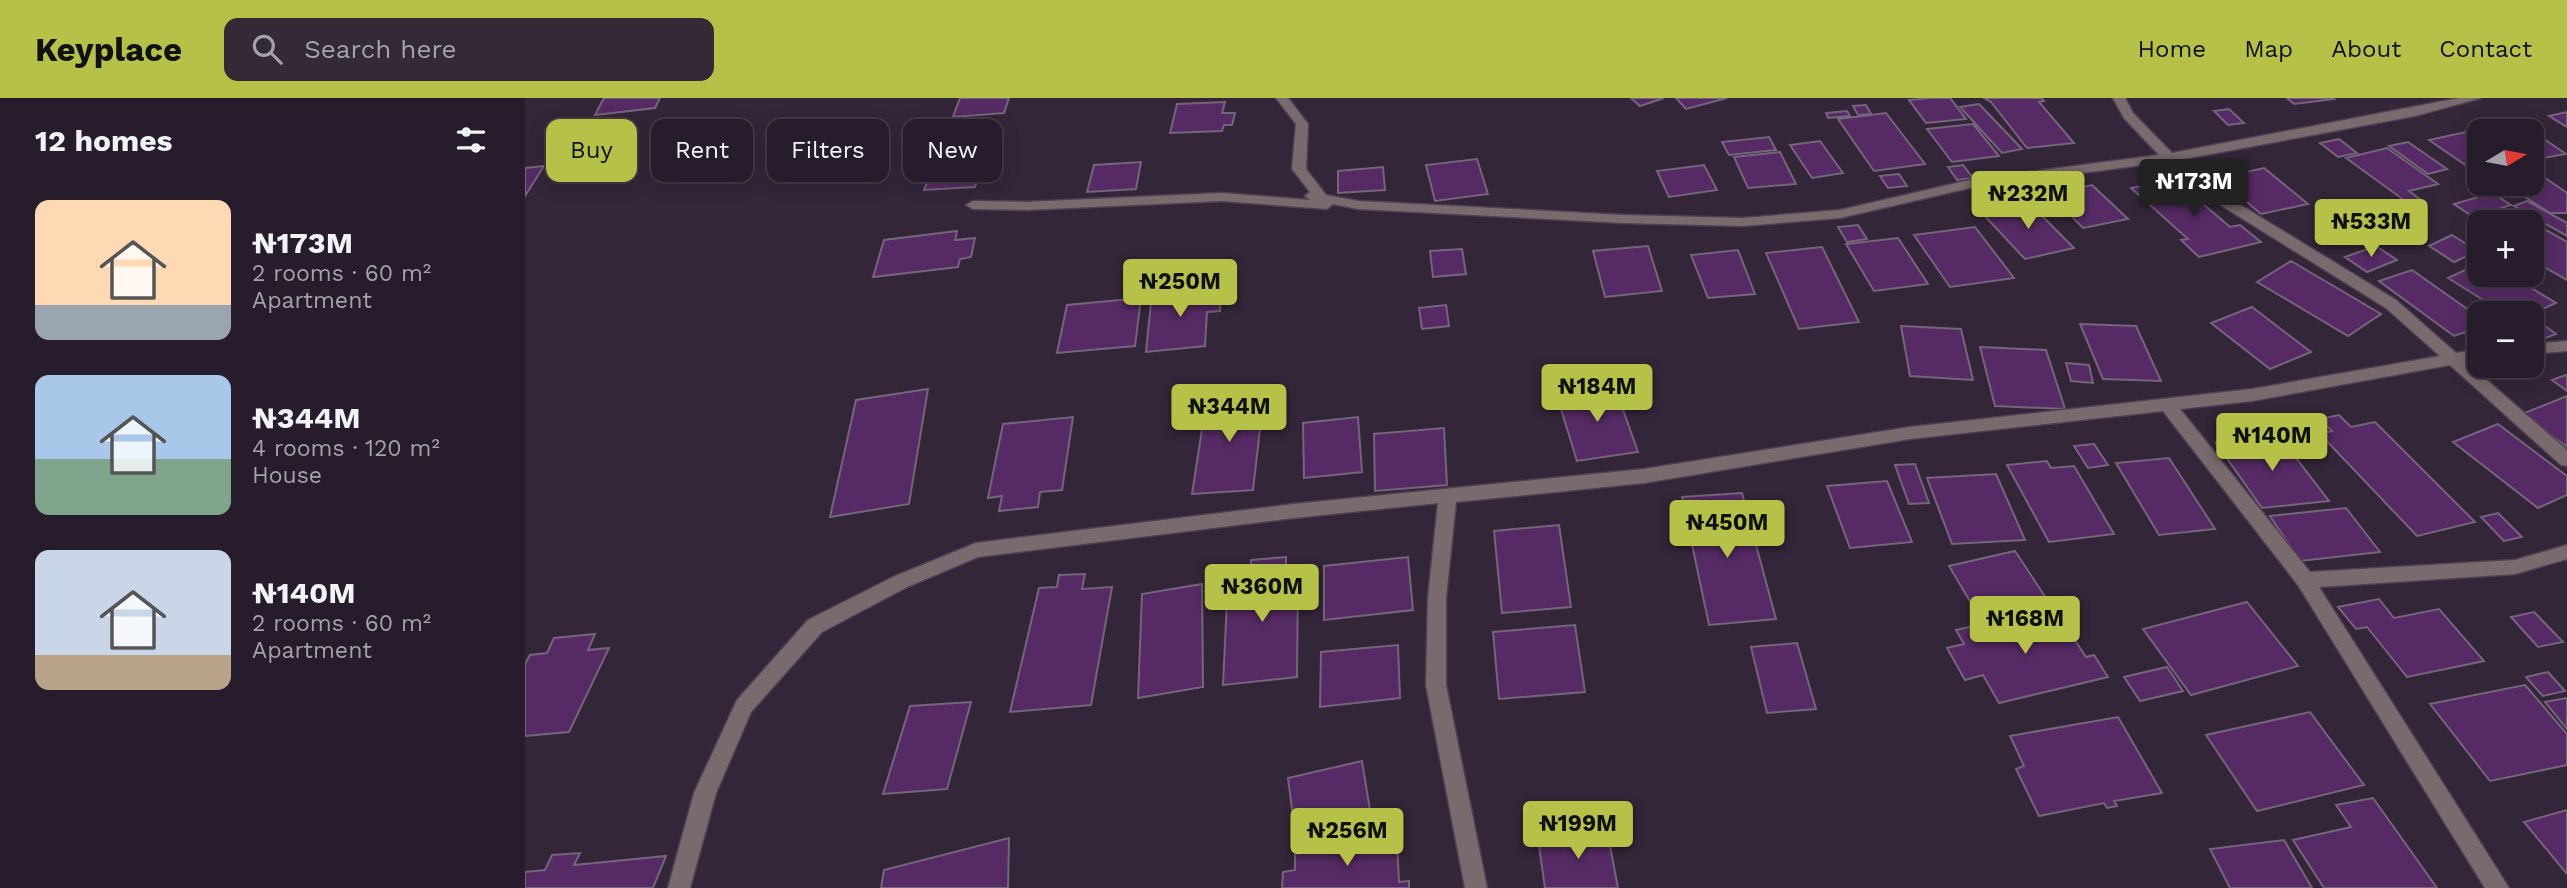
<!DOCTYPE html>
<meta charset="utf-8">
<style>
:root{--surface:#271c2b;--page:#332937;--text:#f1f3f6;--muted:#a4a1a9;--line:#433a47;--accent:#b6c148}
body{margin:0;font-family:"Work Sans",sans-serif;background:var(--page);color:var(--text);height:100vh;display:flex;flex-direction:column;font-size:26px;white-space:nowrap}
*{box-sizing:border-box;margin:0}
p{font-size:23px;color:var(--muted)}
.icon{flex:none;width:38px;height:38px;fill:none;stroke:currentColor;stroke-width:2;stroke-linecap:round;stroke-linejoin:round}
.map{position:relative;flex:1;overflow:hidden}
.drawer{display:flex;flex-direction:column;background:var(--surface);width:525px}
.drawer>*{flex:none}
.guide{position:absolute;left:21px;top:21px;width:665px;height:63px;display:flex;gap:14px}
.needle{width:46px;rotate:80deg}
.fabs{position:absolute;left:1942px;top:21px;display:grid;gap:14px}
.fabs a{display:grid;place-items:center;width:77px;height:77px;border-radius:14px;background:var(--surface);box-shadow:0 4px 18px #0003,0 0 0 2px var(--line);font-size:35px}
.price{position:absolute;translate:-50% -60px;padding:0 16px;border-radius:7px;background:var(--accent);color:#111;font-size:23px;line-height:46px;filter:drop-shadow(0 2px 4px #0008)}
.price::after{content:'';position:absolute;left:50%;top:42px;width:21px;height:16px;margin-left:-10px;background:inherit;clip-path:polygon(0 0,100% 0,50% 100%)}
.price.selected{background:#222;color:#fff}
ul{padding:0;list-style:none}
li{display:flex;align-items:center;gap:21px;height:175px;padding:0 35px}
li span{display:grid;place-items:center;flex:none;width:196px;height:140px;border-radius:14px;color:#555}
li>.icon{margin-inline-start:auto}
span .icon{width:84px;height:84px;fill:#fffc;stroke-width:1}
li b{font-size:30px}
h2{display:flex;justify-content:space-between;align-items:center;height:84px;padding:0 35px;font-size:30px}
.pill{padding:0 24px;border-radius:14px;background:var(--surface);box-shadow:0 4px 18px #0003,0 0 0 2px var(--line);font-size:24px;line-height:63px}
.pill.selected{background:var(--accent);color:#111}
header{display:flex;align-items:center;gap:42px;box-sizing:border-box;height:98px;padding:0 35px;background:var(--accent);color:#111}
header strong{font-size:33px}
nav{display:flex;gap:38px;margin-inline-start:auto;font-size:24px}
.search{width:490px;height:63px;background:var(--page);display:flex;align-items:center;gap:18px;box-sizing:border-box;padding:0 24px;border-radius:14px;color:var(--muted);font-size:26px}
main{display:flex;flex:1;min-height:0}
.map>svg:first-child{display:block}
.building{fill:#562b65;stroke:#75657b;stroke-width:2}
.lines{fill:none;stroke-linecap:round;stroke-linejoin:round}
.minor-casing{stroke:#4f4153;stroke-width:3}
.minor{fill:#796b6d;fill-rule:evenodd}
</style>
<header>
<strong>Keyplace</strong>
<div class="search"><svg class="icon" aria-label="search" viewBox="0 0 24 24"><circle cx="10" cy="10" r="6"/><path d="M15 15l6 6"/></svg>Search here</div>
<nav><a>Home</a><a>Map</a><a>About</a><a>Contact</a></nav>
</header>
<main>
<section class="drawer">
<h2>12 homes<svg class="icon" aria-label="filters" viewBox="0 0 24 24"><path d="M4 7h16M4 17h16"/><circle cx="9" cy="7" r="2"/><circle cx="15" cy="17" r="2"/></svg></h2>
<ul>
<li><span style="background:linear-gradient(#ffd9b3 75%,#9aa5b1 0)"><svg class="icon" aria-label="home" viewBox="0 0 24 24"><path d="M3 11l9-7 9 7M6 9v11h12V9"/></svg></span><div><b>₦173M</b><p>2 rooms · 60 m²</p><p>Apartment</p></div></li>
<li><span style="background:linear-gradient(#a9c7e8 60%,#7fa58c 0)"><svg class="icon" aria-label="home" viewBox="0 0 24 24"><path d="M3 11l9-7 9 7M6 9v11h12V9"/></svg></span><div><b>₦344M</b><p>4 rooms · 120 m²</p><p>House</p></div></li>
<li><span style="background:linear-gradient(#c9d6e8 75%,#b9a48a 0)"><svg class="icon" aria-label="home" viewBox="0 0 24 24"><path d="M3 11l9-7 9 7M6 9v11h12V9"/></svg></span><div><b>₦140M</b><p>2 rooms · 60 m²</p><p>Apartment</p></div></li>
</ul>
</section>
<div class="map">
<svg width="2042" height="790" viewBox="0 0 2042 790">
<rect width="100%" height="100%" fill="#342639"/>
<path class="building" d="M79 0H135L130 10 70 17Z
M435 0H484L479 15 428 19Z
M1106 0H1139L1115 8Z
M1151 0H1202L1161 11Z
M1405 0H1425L1441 21 1401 25 1384 2Z
M1459 0H1516L1519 3 1514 4 1549 45 1502 50 1466 4Z
M1762 0H1808L1809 1 1769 6Z
M700 4 697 15H710L707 27H699L697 33 645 35 652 6Z
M1454 6 1497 51 1477 55 1435 9Z
M1341 7 1346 16 1333 17 1328 8Z
M1704 11 1719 25 1703 27 1689 13Z
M1322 13 1325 18 1303 20 1301 15Z
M2042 14V29L2024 18Z
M1361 15 1400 66 1349 73 1313 21Z
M1994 24 2041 56 2007 62V33L1955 35 1949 31Z
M1448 26 1474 58 1427 64 1402 31Z
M1941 34 1955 44V77L1904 42Z
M1244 39 1251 52 1204 57 1197 44Z
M1814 41 1832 55 1813 59 1795 45Z
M1295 43 1318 75 1287 80 1265 47Z
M1883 44 1922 71 1903 76 1864 48Z
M1862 50 1913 86 1884 93 1896 102 1883 105 1821 60Z
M1255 54 1271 86 1223 90 1209 59Z
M462 55 450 89 399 92 413 58Z
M952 61 963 96 910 103 901 67Z
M616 64 611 91 562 94 569 67Z
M1179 67 1192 92 1144 99 1132 73Z
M1438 67 1448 80 1432 82 1423 69Z
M19 68 0 98V70Z
M858 69 860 92 813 95V73Z
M1739 70 1783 106 1736 116 1694 80Z
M2013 75 2042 95V115H2025L1997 97 1985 99 1967 86H2007V76Z
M1374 76 1382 88 1363 90 1355 78Z
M1649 81 1705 129 1715 127 1736 144 1674 159 1656 142 1663 141 1606 90Z
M1567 87 1603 121 1558 130 1525 96Z
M1967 95 1986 107 1948 119 1929 106Z
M2002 103 2042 125V138L1989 108Z
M1504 105 1549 150 1500 161 1457 115Z
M1993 116 2042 144V182L2007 162V124H1974Z
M1333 127 1342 141 1322 144 1313 129Z
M1450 129 1489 180 1425 189 1389 137Z
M432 133 430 142 450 140 446 159 435 161 433 169 348 179 359 142Z
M1927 137 1953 153 1929 164 1904 148Z
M1373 140 1403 186 1349 193 1321 146Z
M1123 148 1137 193 1080 199 1068 153Z
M1851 148 1872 162 1842 174 1820 159Z
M1297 149 1334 224 1274 231 1241 155Z
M937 151 941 176 908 179 905 153Z
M1213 152 1230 196 1183 200 1166 157Z
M1766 163 1856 216 1823 238 1732 184Z
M1955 165V177H1985L2031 205 2007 216 1979 215 1923 180Z
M1887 172 1955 220V229L1929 238 1854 183Z
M683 190V197L696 196 695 213 682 214 680 248 621 254 627 195Z
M616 200 610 248 532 255 542 207Z
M921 207 924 228 897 231 894 210Z
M1727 209 1786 254 1745 271 1686 225Z
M2009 220 2031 236 2018 241 2007 234Z
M1555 226 1611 228 1636 283 1578 281Z
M1376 228 1436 231 1448 282 1385 278Z
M1455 249 1521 252 1540 311 1470 308Z
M1541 265 1564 267 1568 285 1546 283Z
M2041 277 2042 278V293L2027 282Z
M1090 289 1113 354 1052 363 1032 298Z
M403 291 384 406 305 419 331 302Z
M739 296 728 392 667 396 682 299Z
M2042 298V349L1997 316Z
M1814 317 1826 329 1850 324 1950 424 1892 438 1795 336 1807 333 1795 321Z
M548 319 537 392 515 394 513 409 474 413 477 398 463 400 478 326Z
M833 319 837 374 779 380 778 325Z
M1973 326 2042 378V397L2013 410 1928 344Z
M919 330 922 387 850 393 849 336Z
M1755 339 1804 403 1737 410 1691 345Z
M1569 346 1583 367 1563 370 1549 348Z
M1644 360 1690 431 1634 437 1591 365Z
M1522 363 1526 370 1549 368 1589 436 1524 444 1482 367Z
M1390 366 1404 405 1384 406 1370 367Z
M1471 376 1500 442 1427 446 1402 380Z
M1362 383 1387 444 1325 450 1302 388Z
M1217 395 1251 521 1184 527 1157 399Z
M1821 410 1855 454 1775 463 1745 418Z
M1973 415 1997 439 1979 443 1956 419Z
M1034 427 1046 509 977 515 969 433Z
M1490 453 1523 503 1455 520 1424 468Z
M761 459V474L773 473 772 579 698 587 703 481 725 478 726 462Z
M883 459 888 512 799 522V468Z
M560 476 557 491 587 489 566 607 485 614 514 490 532 489 534 477Z
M677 486 678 589 613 600 617 496Z
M1854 501 1869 520 1914 511 1959 563 1882 579 1842 529 1831 531 1813 509Z
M1722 504 1773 568 1666 597 1618 531Z
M1529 510 1561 559 1569 557 1583 579 1474 605 1458 577 1440 582 1422 550 1439 546 1431 532Z
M2009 514 2038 544 2013 549 1986 519Z
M1050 527 1060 594 974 601 968 534Z
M70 536 63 552 84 550 44 634 0 638V566L5 557 22 555 29 540Z
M1272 545 1291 611 1242 615 1226 549Z
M873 547 875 600 795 609 796 554Z
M1642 569 1658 593 1615 603 1599 579Z
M2023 574 2040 593 2018 598 2001 579Z
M2000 587 2042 636V667L1965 683 1905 606Z
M2042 600V631L2020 604Z
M446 604 422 691 358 696 385 608Z
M1785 614 1839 687 1732 713 1681 637Z
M1593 619 1637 695 1589 703 1592 708 1582 710 1579 705 1514 718 1491 671 1499 668 1485 638Z
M837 663 847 725 771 743 763 680Z
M1848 700 1912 790H1799L1768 742 1826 729 1811 707Z
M2042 712V776L1999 724Z
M1082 732 1093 790H1020L1013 741Z
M484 740 483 790H356L359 772Z
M1759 742 1787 790H1705L1685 751Z
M872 743 874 784 884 783V790H757L758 774 770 772V756Z
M55 755 49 767 141 758 128 790H0V774L20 772 27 757Z"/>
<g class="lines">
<g class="minor-casing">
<path id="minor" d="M751 0H763L783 26 781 71 801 97 833 103 1099 117 1218 120 1315 112 1449 81 1634 57 1599 20 1588 0H1600L1608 15 1647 55 1934 0H1956L1890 18 1654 62 1691 92 1871 202 1931 255 1955 251V261L1941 264 2042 352V368L2036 367 1925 267 1727 303 1655 311 1785 474 1990 462 2042 447V461L1990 476 1794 489 1984 790H1960L1773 487 1638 313 1385 341 1119 385 931 404 921 500V587L962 790H940L901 587 903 500 913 405 769 420 453 459 382 489 297 534 226 614 191 695 165 790H143L169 695 212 602 283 522 368 479 451 445 769 406 1119 371 1385 329 1727 291 1915 258 1861 210 1681 98 1641 64 1449 89 1315 120 1218 128 1099 125 833 111 808 106 802 111 697 103 501 112 448 111 441 107 448 103 501 104 697 95 785 102 780 98 785 94 767 71 771 26Z
M2042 243V253L2007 256V246Z"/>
</g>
<use href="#minor" class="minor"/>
</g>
</svg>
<div class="fabs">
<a><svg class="needle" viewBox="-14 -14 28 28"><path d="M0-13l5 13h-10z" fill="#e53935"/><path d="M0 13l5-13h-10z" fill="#a4a1a9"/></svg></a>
<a>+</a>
<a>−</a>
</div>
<b class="price selected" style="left:1669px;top:121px">₦173M</b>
<b class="price" style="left:1503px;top:133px">₦232M</b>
<b class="price" style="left:1846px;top:161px">₦533M</b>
<b class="price" style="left:655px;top:221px">₦250M</b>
<b class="price" style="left:1072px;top:326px">₦184M</b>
<b class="price" style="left:704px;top:346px">₦344M</b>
<b class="price" style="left:1747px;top:375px">₦140M</b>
<b class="price" style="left:1202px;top:462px">₦450M</b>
<b class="price" style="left:737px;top:526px">₦360M</b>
<b class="price" style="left:1500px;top:558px">₦168M</b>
<b class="price" style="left:1053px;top:763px">₦199M</b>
<b class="price" style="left:822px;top:770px">₦256M</b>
<div class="guide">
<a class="pill selected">Buy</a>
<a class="pill">Rent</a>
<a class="pill">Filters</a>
<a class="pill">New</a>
</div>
</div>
</main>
